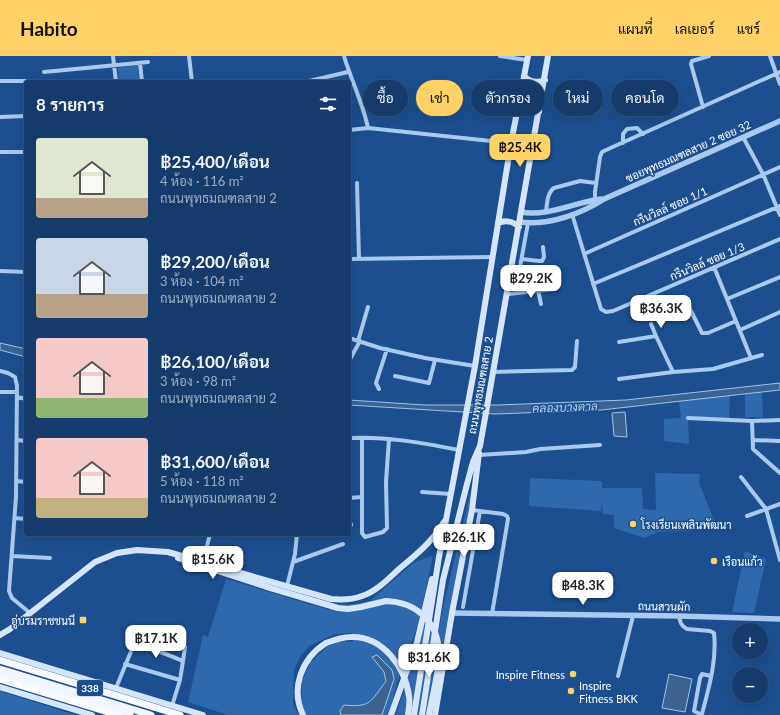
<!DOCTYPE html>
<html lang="th">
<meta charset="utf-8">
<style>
:root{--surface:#143b6b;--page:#214673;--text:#f1f3f6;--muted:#9dadc1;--line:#33557e;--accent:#ffd166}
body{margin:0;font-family:Lato,Sarabun,sans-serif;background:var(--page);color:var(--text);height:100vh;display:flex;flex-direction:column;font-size:15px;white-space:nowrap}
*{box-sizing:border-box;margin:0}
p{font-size:13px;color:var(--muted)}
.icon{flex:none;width:22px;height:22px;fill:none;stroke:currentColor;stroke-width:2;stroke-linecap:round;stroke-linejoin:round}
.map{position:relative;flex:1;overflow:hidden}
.drawer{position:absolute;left:24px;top:24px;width:327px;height:456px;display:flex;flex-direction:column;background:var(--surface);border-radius:4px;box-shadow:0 4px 16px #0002,0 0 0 1px var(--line)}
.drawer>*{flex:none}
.hud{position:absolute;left:363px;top:24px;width:357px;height:36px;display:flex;gap:8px}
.buttons{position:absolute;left:732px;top:567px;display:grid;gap:8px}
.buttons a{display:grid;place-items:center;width:36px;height:36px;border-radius:50%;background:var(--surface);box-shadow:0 4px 16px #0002,0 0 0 1px var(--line);font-size:20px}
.price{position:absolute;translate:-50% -34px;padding:0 9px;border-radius:8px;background:#fff;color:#222;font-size:13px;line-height:26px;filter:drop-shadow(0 1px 2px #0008)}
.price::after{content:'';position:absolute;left:50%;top:24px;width:12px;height:9px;margin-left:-6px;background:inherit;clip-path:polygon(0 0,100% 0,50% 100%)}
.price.selected{background:var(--accent);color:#111}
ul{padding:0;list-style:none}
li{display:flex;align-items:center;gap:12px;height:100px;padding:0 12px}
li span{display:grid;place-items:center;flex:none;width:112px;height:80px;border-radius:4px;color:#555}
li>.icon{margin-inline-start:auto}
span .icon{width:48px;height:48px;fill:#fffc;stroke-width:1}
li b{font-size:17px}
h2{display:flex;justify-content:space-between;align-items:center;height:48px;padding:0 12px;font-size:17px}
.pill{padding:0 14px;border-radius:18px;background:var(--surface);box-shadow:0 4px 16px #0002,0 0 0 1px var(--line);font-size:14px;line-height:36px}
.pill.selected{background:var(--accent);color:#111}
header{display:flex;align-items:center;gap:24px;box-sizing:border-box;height:56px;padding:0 20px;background:var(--accent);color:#111}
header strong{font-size:19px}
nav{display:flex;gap:22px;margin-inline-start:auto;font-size:14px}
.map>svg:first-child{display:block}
.green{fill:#2e69ad}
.water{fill:#3c6290;stroke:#9cc4f0}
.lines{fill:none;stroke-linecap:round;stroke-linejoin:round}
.minor{stroke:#a9c9ee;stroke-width:4}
.tertiary{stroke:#a9c9ee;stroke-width:5.5}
.secondary{stroke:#d6e6fa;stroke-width:6}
.primary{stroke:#f0f6ff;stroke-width:7}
.trunk{stroke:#f8faff;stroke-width:7}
.secondary-bridge{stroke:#d6e6fa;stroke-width:6}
.poi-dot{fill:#ffd166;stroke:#1b4f8f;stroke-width:1.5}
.labels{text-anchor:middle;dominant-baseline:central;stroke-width:3;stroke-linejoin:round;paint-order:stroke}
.shield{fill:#1b4f8f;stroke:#bbcadd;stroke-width:1}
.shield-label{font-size:10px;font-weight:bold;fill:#fff}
.street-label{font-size:11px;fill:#fff;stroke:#1b4f8f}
.poi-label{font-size:11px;fill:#fff;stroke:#1b4f8f;text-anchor:start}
.water-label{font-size:12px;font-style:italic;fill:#b5d3f5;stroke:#1b4f8f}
</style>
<header>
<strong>Habito</strong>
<nav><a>แผนที่</a><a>เลเยอร์</a><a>แชร์</a></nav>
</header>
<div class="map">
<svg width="780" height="659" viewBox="0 0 780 659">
<rect width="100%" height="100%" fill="#1b4f8f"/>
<path class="green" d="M138 9 139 26H119L118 12Z
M762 336 763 361H745V338Z
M730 339 729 365 688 364 689 388 664 385V363L681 362 679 345Z
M655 417 700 418 699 427 714 464 700 474 658 476 644 482 614 472V459L603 458 602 446 601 455 529 450 530 422 602 425V432H642L643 453 656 454Z
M471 434 473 435 432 659H396L420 584 424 565 433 566 419 657 424 658 442 556Z
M745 495 766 503 754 557 732 556Z
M433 500 417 572 397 627 389 659H306L301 646 302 626 310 607 328 590 339 585 353 586 352 577 335 578 309 590 300 601 294 614 293 649 299 659H228L188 646 203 579 208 581 226 523 329 554 337 549 355 548 370 545 413 507 423 503Z
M0 635 75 659H0Z"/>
<path class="water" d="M0 287 26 293V301L0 294Z
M780 327V334L601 354 495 358 349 349V344L425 349H498L626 344Z
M625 356 627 381 614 380 612 357Z
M377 599 392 614 394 623 382 659H341L340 655 344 649C371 652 371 645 386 625L384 616 372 601Z
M669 618 692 623 685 656 662 652Z"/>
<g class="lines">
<path class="minor" d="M113 0 116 26
M189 0 192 26
M344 0C351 24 363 47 368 72L511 87
M500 0 527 4
M770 0 780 28
M140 7 142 26
M44 16 148 6
M0 25H31
M305 26 348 16
M703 51 691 8 692 5 709 0
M0 61 26 60
M349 74 368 72
M743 81 763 118 780 159
M623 87V78L627 73 637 72 643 78
M0 96H26
M357 127 359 203
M595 144V136L600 101 602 96 606 94 780 16
M546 156C547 148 547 137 554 132L580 125 596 127
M572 158 601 253 606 256 613 255 780 183
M584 198 780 111
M349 203 492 201
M522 203 539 205H542L544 201 543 191
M520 211 528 167
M714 211 751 302
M0 215 26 216
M593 228 780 150
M538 234 541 248
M507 238 555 233
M26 242V229
M727 243 780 221
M688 249 702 277H708L736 265
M651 268 656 280
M740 274 780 256
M349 282 380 292 425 302 475 310
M358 285 368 251
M619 286 656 280 673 316
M349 305 360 285
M0 315 8 317 15 321 17 330 16 441 9 535 12 542 30 557
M493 316 572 314 575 311 577 285
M395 320 429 327 435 304
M619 323 673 316 713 313 762 299
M379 333 376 327 387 293
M0 336H17
M17 341 26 343
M688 362 752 365 780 364
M752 365 753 393 780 417
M349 382C386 380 423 387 459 394
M362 382V477L365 481 383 476 387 472 386 426 389 383
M17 384 26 385
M753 384 780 385
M479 399 526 396 540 393 600 389
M741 421 766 453 780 504
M16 425 26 426
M422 436 451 438
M349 442 362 441
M472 454 503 458 507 460 508 463 492 558
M747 460 780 448
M15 462 26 463
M349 463 351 469
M12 500 50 502
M203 506 210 478
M293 506 343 488
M287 530 295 498 297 478
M463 551 480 455
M679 560C680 566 681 570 687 573L710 575 714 577C717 605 709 631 702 658H700L694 655 700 622 702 618 711 620
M145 591 150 576
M183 605 185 591
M125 608 180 624
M618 620 633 560
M116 632 132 593C141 586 173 601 183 605L180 624 172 650"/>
<path class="tertiary" d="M521 156C548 161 575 146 601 143
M520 166C548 170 581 158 604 143L780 65
M452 557 679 560 780 563"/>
<path class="secondary" d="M524 20C530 27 537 27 545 24
M518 51 529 50 539 56
M498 167C505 164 513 165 519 171
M178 502 267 531
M0 579 10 573 95 506 117 497 137 494 168 496 331 543C342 544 352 544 362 540 377 535 388 523 399 513 416 499 433 485 444 466
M0 597 203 659
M0 631 92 659
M303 659C290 632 302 602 326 587
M391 659 417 586 432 523
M414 659 439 501 475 310 511 87 528 0
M422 659 443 524 467 428 473 406 480 390 488 345 548 0
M435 659 452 557 472 454 479 397"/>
<path class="primary" d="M0 613 151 659
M0 619 130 659"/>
<path class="trunk" d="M0 604 180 659
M0 623 118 659"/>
<path class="secondary-bridge" d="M267 531 338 552 348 553 361 551 386 545C415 546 437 564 439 595 440 612 432 641 429 659
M326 587C334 584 342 581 351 581 383 580 405 611 409 640 410 646 409 653 408 659"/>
</g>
<g class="poi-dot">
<circle cx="633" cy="468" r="4"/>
<circle cx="714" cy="505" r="4"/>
<rect x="79" y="560" width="8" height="8" rx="2"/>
<circle cx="573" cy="618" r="4"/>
<circle cx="571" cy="635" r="4"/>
</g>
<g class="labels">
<rect class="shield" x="77" y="624" width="26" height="16" rx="3"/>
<g class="shield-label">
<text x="90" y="632">338</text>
</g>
<g class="street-label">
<text transform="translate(688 95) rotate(-24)">ซอยพุทธมณฑลสาย 2 ซอย 32</text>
<text transform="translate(670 150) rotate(-24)">กรีนวิลล์ ซอย 1/1</text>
<text transform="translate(707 205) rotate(-23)">กรีนวิลล์ ซอย 1/3</text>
<text transform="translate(480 329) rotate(-80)">ถนนพุทธมณฑลสาย 2</text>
<text transform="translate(664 550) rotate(1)">ถนนสวนผัก</text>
</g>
<g class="poi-label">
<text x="641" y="468">โรงเรียนเพลินพัฒนา</text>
<text x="722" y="505">เรือนแก้ว</text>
<text x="75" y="564" text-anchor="end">อู่บรมราชชนนี</text>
<text x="565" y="618" text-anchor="end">Inspire Fitness</text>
<text x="579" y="629">Inspire<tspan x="579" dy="13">Fitness BKK</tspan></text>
</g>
<g class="water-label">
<text transform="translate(565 351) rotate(-2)">คลองบางตาล</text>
</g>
</g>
</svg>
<div class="buttons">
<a>+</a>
<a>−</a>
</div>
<b class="price selected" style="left:520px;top:112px">฿25.4K</b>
<b class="price" style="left:531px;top:243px">฿29.2K</b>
<b class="price" style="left:661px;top:273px">฿36.3K</b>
<b class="price" style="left:464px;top:502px">฿26.1K</b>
<b class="price" style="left:213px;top:524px">฿15.6K</b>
<b class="price" style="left:583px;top:550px">฿48.3K</b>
<b class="price" style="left:156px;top:603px">฿17.1K</b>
<b class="price" style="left:429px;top:622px">฿31.6K</b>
<div class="hud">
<a class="pill">ซื้อ</a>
<a class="pill selected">เช่า</a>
<a class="pill">ตัวกรอง</a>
<a class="pill">ใหม่</a>
<a class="pill">คอนโด</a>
</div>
<section class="drawer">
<h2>8 รายการ<svg class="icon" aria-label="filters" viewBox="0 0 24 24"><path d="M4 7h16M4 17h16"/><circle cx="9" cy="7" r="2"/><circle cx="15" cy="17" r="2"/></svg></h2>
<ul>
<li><span style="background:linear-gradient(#dfe7d0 75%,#b9a48a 0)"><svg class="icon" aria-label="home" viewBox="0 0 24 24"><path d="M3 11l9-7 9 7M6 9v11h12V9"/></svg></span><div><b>฿25,400/เดือน</b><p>4 ห้อง · 116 m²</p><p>ถนนพุทธมณฑลสาย 2</p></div></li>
<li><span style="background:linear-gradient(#c9d6e8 70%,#b9a48a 0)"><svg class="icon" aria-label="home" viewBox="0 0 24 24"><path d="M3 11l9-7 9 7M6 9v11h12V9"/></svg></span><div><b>฿29,200/เดือน</b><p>3 ห้อง · 104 m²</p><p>ถนนพุทธมณฑลสาย 2</p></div></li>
<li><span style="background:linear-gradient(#f6c9c9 75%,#8fb573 0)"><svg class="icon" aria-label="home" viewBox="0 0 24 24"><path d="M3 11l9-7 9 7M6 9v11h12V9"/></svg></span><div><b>฿26,100/เดือน</b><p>3 ห้อง · 98 m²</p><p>ถนนพุทธมณฑลสาย 2</p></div></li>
<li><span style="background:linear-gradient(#f6c9c9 75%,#c2b280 0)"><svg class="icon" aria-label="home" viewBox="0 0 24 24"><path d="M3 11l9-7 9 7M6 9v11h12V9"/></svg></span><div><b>฿31,600/เดือน</b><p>5 ห้อง · 118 m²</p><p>ถนนพุทธมณฑลสาย 2</p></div></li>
</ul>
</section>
</div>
